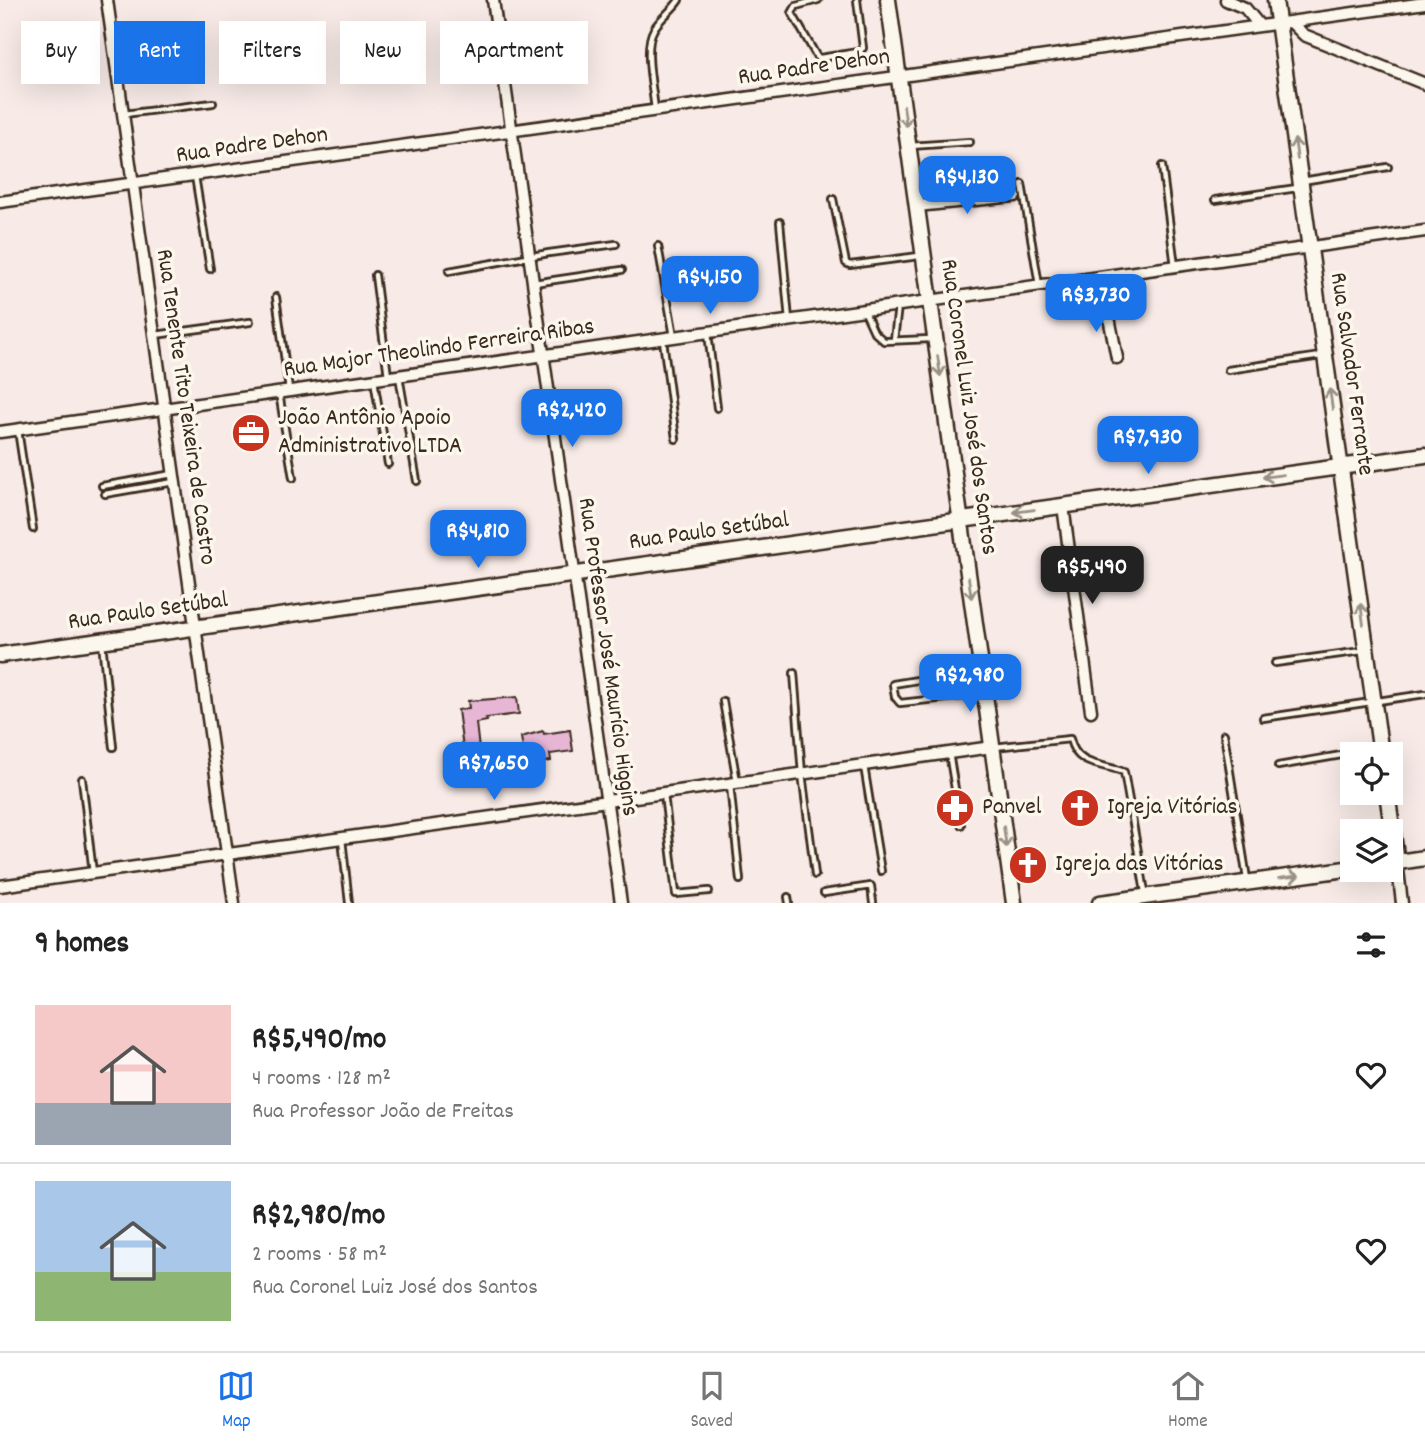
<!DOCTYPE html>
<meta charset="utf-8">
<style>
:root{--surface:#fff;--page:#f2f2f2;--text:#222;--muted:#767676;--line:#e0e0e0;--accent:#1a73e8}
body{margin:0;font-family:Dekko,sans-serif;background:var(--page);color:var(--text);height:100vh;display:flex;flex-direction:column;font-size:26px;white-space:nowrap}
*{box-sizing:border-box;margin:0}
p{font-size:23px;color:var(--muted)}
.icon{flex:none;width:38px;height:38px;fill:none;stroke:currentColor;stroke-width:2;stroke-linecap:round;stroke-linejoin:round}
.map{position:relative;height:903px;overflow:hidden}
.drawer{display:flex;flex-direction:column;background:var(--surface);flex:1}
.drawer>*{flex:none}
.top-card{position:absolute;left:21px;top:21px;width:700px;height:63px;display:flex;gap:14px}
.buttons{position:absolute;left:1340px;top:742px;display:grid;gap:14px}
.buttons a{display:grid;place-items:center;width:63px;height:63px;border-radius:0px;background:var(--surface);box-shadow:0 7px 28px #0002;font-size:35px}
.price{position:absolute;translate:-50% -60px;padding:0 16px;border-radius:14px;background:var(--accent);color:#fff;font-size:23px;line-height:46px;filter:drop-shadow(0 2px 4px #0008)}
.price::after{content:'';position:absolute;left:50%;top:42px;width:21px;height:16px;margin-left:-10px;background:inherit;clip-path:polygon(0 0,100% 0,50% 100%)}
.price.selected{background:#222;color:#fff}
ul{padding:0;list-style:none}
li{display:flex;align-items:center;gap:21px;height:175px;padding:0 35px}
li+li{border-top:2px solid var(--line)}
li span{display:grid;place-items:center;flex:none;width:196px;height:140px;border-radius:0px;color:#555}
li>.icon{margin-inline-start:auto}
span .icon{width:84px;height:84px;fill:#fffc;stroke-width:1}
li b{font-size:30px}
h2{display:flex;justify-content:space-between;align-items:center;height:84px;padding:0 35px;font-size:30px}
.chip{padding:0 24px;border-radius:0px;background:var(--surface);box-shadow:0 7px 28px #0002;font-size:24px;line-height:63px}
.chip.selected{background:var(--accent);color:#fff}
.tab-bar{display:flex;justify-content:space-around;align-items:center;height:98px;border-top:2px solid var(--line);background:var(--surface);font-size:19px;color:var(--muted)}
.tab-bar a{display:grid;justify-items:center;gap:4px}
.tab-bar .selected{color:var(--accent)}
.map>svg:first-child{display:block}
.building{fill:#e7b6d5;stroke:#3b2a1e;stroke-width:2}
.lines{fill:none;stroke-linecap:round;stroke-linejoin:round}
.service-casing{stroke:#3b2a1e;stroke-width:10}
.minor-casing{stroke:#3b2a1e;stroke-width:15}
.secondary-casing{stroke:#3b2a1e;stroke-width:19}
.service{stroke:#fbf7ec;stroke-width:4.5}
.minor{stroke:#fbf7ec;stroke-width:10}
.secondary{stroke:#fbf7ec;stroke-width:14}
.oneway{stroke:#9b9085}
.labels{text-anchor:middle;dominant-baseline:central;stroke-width:7;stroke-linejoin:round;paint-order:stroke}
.street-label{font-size:24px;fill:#3b2a1e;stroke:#fbf7ec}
.poi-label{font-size:24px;fill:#3b2a1e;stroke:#fbf7ec;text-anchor:start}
</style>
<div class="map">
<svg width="1425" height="903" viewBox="0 0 1425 903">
<rect width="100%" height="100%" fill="#f7eae7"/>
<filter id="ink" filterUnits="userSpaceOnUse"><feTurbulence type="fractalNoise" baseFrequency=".0143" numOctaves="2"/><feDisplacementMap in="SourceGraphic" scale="14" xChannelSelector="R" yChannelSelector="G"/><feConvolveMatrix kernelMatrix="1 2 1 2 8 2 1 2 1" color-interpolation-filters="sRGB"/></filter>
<g filter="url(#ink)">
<path class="building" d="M517 697 519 714 486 718 487 721 476 723 481 766 508 763 509 774 467 779 458 710 469 708 468 701Z
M570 730 573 751 550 754 551 761 540 763V759L525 761 521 737 543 731 544 734Z"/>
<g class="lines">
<g class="service-casing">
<path id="service" d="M818 0 796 6 792 13 817 57 820 58 858 52 863 48 857 0
M655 110C653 88 643 47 654 29 660 18 672 11 679 0
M124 114 213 103
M910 146 970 142
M1162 166 1175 266
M195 176 210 269
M1302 181 1388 167
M1022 184 1039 285
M833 199 846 263 850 265 919 256
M1215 200 1297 188
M780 222 789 320
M658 246 674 336
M449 271 549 253 616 244
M375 275 388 376
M534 283 622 270
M276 297 289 390
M864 310 874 332 884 341 931 339
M708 333 717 408
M155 335 250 322
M663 340 676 439
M894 340 898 306
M1228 370 1321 356
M399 376 417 481
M374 380 388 464
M279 393 293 478
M18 430 33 529
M102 486 173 474
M105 494 174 482
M102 642 113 747
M1275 663 1362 651
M794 673 802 774 815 875
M945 698 940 679 936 677 893 684 895 697 900 703 984 694
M723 701 737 782
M1263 718 1425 694
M1224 734 1247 879
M994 747 1070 739C1077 768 1102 763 1124 772L1145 892
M949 753 961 825
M864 766 881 871
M1278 766 1376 749
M82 779 93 873
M730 785 740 880
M664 794 676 894 709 891
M342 839 349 903
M824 893 871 886 873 903
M788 897 789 903"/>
</g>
<g class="minor-casing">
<path id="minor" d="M107 0 234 903
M493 0 621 903
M1226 0 1245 8 1260 26
M1291 22 1304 35 1425 84
M0 202 1425 3
M917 206 1015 196
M1101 277 1117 358
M0 432 1425 231
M1063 506 1091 711
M1397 862 1402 903
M0 886 992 747"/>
</g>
<g class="secondary-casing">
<path id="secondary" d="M888 0 1014 903
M1275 0 1381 754
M0 655 1425 455
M1387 793 1397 862
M1391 863 1425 858
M1100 903 1353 868"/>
</g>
<use href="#service" class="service"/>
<use href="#minor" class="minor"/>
<use href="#secondary" class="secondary"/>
</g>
<defs><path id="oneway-shaft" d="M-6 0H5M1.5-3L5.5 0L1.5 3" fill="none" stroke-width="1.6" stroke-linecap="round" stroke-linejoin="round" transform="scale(1.75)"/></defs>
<g class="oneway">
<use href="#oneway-shaft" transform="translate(905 116) rotate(82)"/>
<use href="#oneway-shaft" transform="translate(1296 149) rotate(-98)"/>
<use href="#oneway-shaft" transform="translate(939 366) rotate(82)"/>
<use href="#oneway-shaft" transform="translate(1331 399) rotate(-98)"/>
<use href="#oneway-shaft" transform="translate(1273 476) rotate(172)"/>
<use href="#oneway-shaft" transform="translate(1024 511) rotate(172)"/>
<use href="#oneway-shaft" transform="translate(970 588) rotate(82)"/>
<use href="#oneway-shaft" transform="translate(1362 614) rotate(-98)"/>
<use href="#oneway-shaft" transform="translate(1005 837) rotate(82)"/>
<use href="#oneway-shaft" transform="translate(1289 877) rotate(-8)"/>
</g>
</g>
<defs>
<g id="office-disc" transform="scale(2.0125)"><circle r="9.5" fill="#c8321e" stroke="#fbf7ec"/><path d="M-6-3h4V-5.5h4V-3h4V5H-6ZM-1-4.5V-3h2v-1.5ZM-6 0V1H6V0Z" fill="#fff"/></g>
<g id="pharmacy-disc" transform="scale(2.0125)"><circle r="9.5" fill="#c8321e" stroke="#fbf7ec"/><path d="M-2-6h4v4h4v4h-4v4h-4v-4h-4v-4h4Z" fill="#fff"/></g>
<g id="church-disc" transform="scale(2.0125)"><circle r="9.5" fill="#c8321e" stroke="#fbf7ec"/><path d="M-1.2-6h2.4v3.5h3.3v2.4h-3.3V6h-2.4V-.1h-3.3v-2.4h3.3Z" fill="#fff"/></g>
</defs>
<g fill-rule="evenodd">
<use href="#office-disc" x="251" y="433"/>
<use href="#pharmacy-disc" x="955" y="808"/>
<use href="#church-disc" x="1080" y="808"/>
<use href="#church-disc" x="1028" y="865"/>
</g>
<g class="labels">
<g class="street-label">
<text transform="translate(814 68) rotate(-8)">Rua Padre Dehon</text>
<text transform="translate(252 146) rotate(-8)">Rua Padre Dehon</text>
<text transform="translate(439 349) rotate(-8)">Rua Major Theolindo Ferreira Ribas</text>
<text transform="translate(1351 374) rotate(82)">Rua Salvador Ferrante</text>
<text transform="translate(185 407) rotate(82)">Rua Tenente Tito Teixeira de Castro</text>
<text transform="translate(968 407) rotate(82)">Rua Coronel Luiz José dos Santos</text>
<text transform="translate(709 532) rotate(-8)">Rua Paulo Setúbal</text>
<text transform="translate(148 612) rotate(-8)">Rua Paulo Setúbal</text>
<text transform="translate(607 657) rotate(82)">Rua Professor José Maurício Higgins</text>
</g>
<g class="poi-label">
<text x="278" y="419">João Antônio Apoio<tspan x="278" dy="28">Administrativo LTDA</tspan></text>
<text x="982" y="808">Panvel</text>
<text x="1107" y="808">Igreja Vitórias</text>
<text x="1055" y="865">Igreja das Vitórias</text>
</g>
</g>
</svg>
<div class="buttons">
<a><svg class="icon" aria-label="locate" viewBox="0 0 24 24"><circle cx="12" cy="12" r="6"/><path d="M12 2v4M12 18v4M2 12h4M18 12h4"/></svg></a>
<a><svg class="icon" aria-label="layers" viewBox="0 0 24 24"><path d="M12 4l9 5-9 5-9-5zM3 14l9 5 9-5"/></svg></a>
</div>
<b class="price" style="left:967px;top:216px">R$4,130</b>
<b class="price" style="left:710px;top:316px">R$4,150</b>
<b class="price" style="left:1096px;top:334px">R$3,730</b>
<b class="price" style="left:572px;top:449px">R$2,420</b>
<b class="price" style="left:1148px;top:476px">R$7,930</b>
<b class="price" style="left:478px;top:570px">R$4,810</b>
<b class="price selected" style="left:1092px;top:606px">R$5,490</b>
<b class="price" style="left:970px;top:714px">R$2,980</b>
<b class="price" style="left:494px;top:802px">R$7,650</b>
<div class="top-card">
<a class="chip">Buy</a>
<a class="chip selected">Rent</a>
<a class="chip">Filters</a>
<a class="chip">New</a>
<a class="chip">Apartment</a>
</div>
</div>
<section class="drawer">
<h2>9 homes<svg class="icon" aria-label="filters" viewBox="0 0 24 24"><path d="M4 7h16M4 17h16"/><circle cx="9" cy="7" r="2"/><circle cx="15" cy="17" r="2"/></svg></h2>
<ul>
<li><span style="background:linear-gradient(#f6c9c9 70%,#9aa5b1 0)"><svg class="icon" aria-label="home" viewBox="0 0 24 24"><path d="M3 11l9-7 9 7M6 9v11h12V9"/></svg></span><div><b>R$5,490/mo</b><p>4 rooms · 128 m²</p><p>Rua Professor João de Freitas</p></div><svg class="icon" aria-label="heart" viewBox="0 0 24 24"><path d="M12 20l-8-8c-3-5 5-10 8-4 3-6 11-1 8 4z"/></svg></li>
<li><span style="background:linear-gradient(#a9c7e8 65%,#8fb573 0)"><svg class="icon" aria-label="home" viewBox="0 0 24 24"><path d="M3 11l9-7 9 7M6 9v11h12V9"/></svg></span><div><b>R$2,980/mo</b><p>2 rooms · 58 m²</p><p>Rua Coronel Luiz José dos Santos</p></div><svg class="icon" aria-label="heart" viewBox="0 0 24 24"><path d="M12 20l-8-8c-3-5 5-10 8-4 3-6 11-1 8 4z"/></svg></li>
</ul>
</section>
<nav class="tab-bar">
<a class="selected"><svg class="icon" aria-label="map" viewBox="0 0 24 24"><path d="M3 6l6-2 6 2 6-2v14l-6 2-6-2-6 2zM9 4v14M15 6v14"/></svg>Map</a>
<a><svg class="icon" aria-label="saved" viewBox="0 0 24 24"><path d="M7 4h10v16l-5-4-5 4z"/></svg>Saved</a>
<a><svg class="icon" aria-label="home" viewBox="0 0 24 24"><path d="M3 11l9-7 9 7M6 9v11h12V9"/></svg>Home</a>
</nav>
